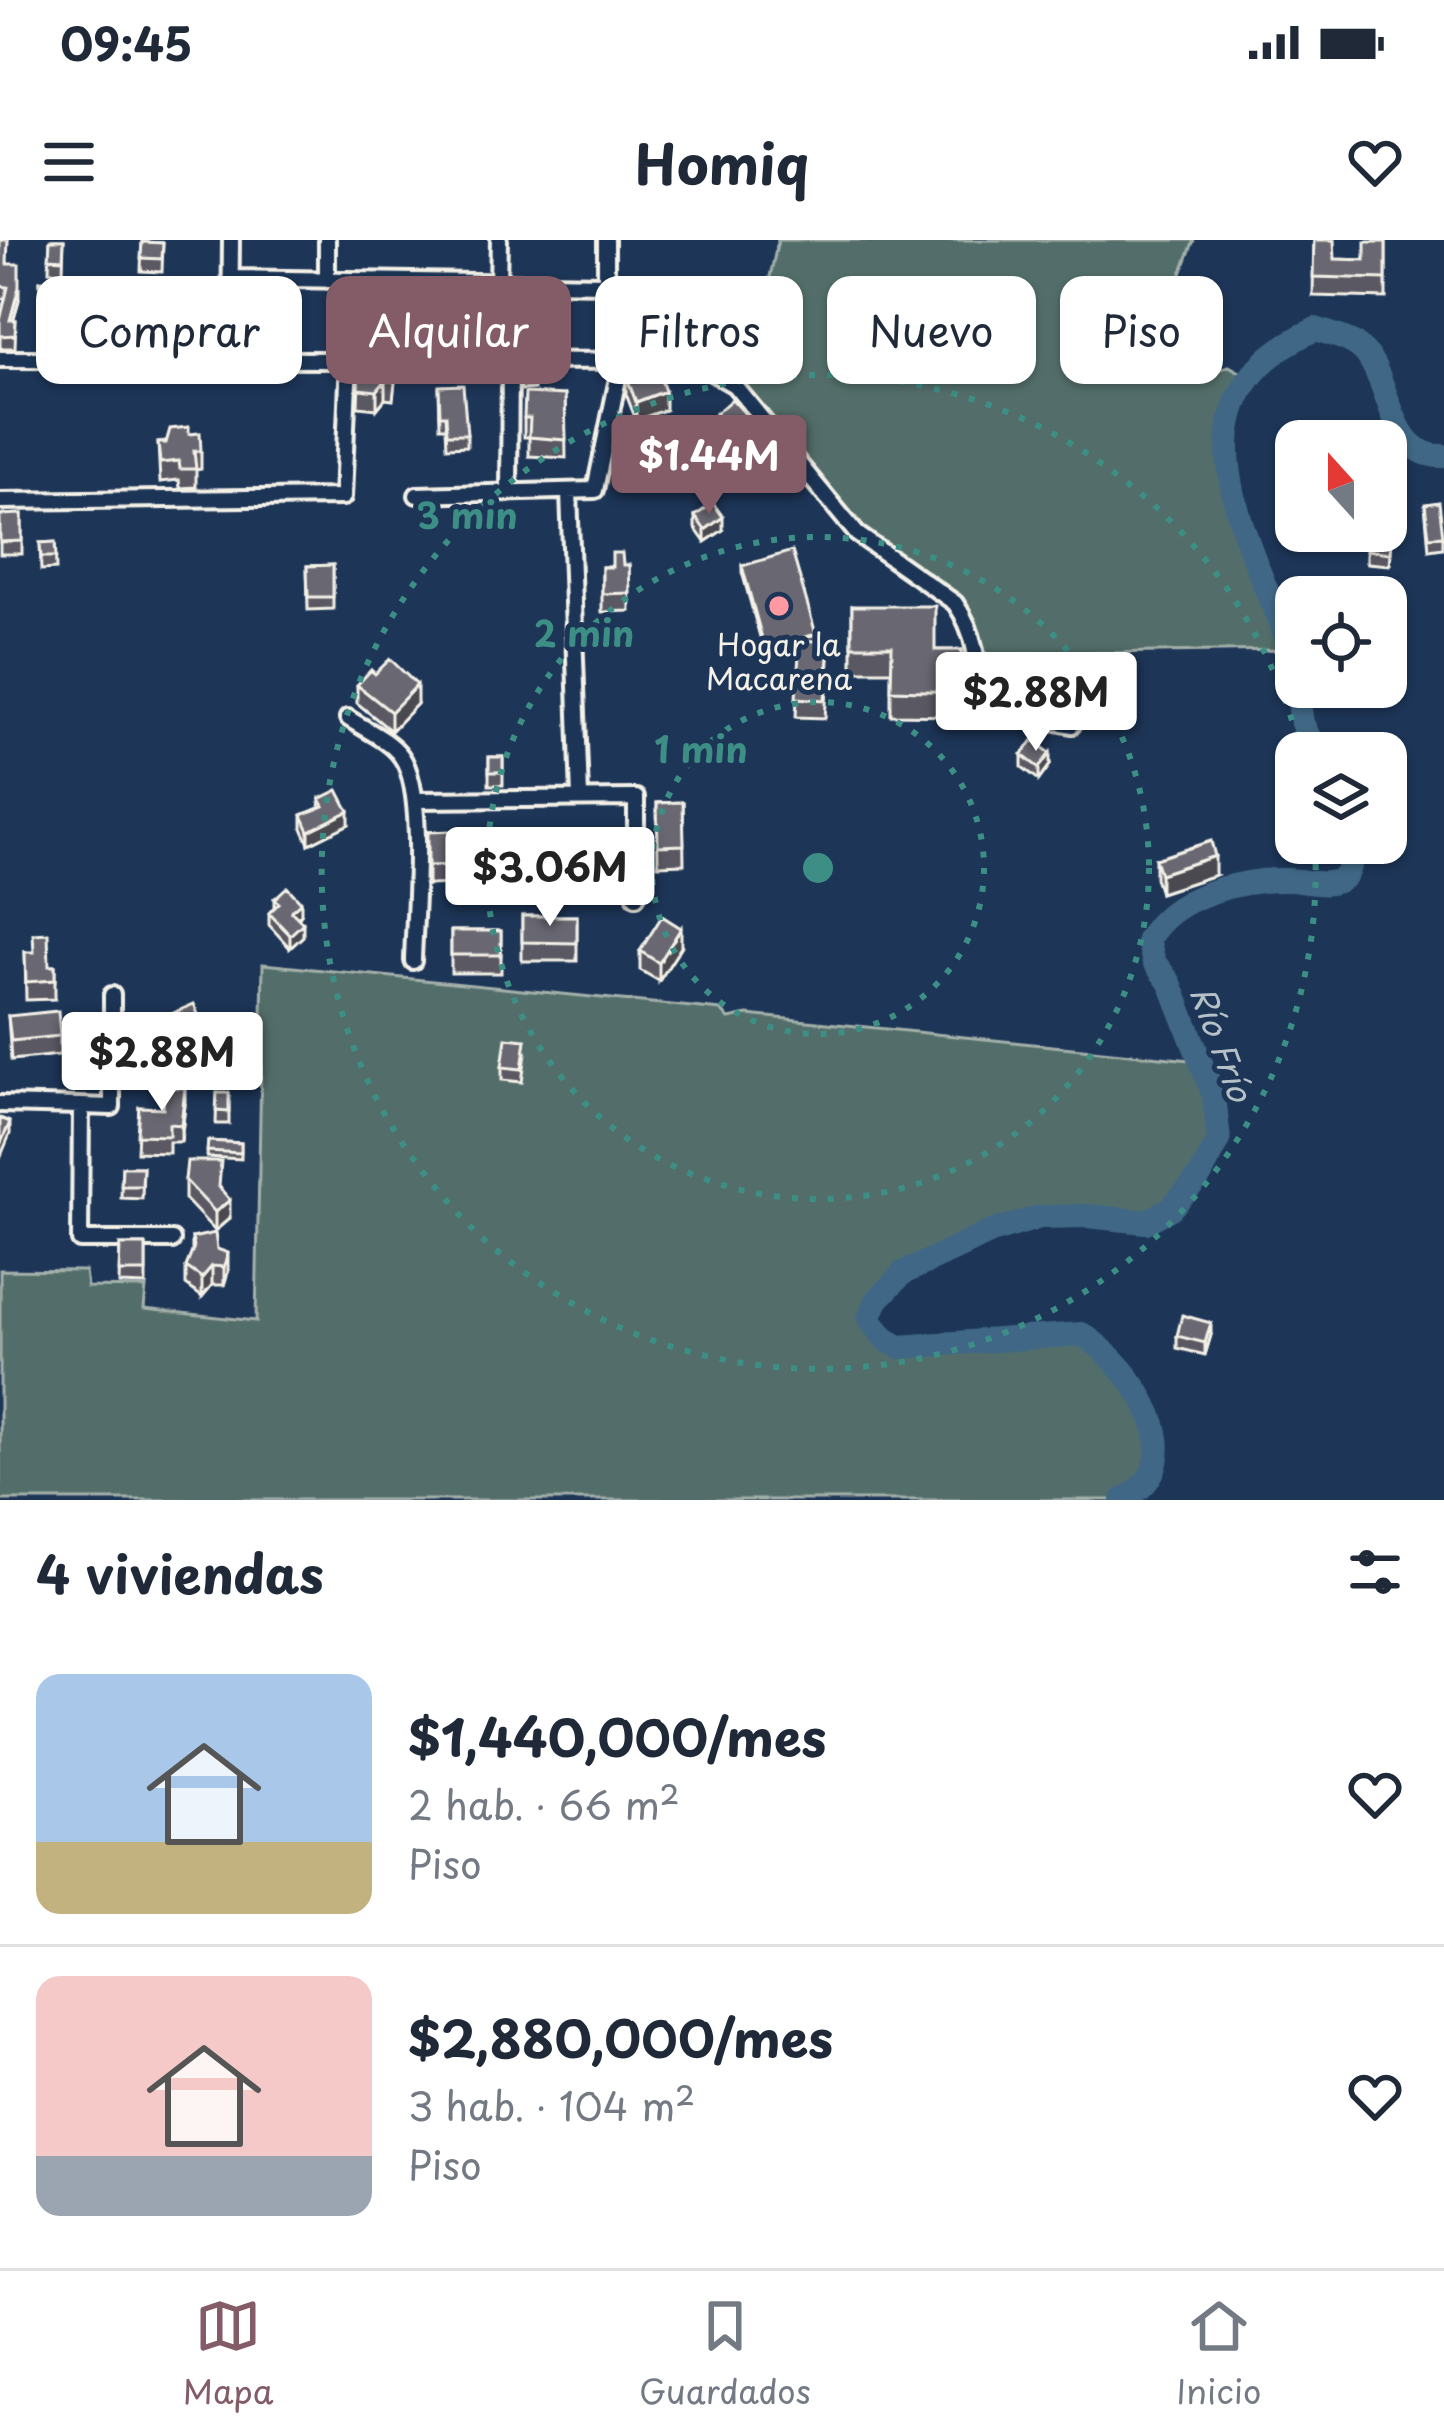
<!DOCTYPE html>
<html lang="es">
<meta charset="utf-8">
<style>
:root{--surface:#fff;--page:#f6f6f7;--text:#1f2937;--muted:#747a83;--line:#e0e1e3;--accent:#845c67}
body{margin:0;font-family:"Playpen Sans",sans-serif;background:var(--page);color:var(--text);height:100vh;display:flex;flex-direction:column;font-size:45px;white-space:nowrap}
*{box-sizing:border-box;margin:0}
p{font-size:39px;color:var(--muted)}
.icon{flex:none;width:66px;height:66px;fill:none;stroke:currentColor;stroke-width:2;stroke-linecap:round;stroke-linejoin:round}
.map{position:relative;height:1260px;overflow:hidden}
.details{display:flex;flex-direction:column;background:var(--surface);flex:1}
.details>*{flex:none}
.top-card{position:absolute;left:36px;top:36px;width:1374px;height:108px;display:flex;gap:24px}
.needle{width:78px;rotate:339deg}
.buttons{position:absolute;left:1275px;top:180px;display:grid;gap:24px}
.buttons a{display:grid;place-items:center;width:132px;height:132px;border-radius:24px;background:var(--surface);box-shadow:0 3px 9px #0004;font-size:60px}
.price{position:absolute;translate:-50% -102px;padding:0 27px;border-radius:12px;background:#fff;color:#222;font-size:39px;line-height:78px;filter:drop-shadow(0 3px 6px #0008)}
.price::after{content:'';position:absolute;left:50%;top:72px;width:36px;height:27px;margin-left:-18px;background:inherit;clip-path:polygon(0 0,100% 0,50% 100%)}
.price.on{background:var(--accent);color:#fff}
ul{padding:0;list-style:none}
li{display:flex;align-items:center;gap:36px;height:300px;padding:0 36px}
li+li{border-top:3px solid var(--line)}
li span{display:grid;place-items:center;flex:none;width:336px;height:240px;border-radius:24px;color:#555}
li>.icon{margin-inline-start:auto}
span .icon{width:144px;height:144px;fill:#fffc;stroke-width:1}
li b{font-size:51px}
h2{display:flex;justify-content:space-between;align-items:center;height:144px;padding:0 36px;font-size:51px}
.chip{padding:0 42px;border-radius:24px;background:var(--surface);box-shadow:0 3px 9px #0004;font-size:42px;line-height:108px}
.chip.on{background:var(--accent);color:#fff}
.status{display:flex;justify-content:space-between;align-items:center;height:84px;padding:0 60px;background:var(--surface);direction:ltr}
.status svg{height:33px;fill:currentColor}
header{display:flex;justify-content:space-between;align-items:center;height:156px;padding:0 36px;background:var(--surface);font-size:54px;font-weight:700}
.menu{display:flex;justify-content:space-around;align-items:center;height:168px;border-top:3px solid var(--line);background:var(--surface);font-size:33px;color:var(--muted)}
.menu a{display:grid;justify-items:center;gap:6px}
.menu .on{color:var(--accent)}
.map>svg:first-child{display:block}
.green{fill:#536e6b;stroke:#a4b0aa;stroke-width:3}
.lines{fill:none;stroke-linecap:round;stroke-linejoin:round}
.river{stroke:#3f6886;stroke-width:24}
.minor-casing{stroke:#f4f1e8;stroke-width:22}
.minor{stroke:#1d3557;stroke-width:14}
.wall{fill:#5a5962;stroke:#f4f1e8;stroke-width:3}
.shaded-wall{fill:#4a4950;stroke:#f4f1e8;stroke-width:3}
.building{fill:#696872;stroke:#f4f1e8;stroke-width:3}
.ring{fill:none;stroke:#3d8f86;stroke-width:6;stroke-dasharray:6 12}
.poi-dot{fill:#ff9aa2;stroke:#1d3557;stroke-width:4.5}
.labels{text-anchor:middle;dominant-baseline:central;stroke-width:10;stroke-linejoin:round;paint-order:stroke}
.poi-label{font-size:30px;fill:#f4f1e8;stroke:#1d3557}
.water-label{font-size:33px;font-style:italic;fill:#b5c1c6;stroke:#1d3557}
.centre{fill:#3d8f86;stroke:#1d3557;stroke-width:6}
.ring-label{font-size:36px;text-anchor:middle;font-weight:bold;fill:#3d8f86;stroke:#1d3557;stroke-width:10;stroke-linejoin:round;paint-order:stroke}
</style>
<div class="status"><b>09:45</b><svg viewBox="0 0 49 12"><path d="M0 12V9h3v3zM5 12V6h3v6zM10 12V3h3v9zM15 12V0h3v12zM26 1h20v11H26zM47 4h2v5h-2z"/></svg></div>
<header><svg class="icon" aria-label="menu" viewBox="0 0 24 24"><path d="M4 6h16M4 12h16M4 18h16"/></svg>Homiq<svg class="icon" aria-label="heart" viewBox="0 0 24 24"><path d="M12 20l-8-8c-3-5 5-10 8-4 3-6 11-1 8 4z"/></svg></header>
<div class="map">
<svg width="1444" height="1260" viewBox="0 0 1444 1260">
<rect width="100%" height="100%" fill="#1d3557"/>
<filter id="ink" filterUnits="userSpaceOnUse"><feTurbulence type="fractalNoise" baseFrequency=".00833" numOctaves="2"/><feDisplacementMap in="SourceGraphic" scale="24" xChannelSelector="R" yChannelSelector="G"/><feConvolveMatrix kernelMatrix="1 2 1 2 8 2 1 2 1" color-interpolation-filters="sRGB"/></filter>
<g filter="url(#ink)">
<path class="green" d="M778 0H1194L1144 129C1174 142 1199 138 1229 126L1251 138C1240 155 1228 177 1226 198 1222 264 1269 347 1291 410L978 415 966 378 857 294 734 145 675 121 676 88 756 101Z
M263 724 721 770 729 779 748 775 1200 821C1209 844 1224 876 1219 901 1214 926 1172 975 1147 981 1131 986 1072 975 1046 977 1016 979 926 1016 902 1035 886 1046 876 1061 870 1078L885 1099 899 1107 1082 1094C1132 1126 1199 1220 1123 1260H0V1030L85 1031 87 1047 146 1048 144 1069 256 1081Z"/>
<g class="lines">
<path class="river" d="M1296 439 1293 418C1253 303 1158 159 1316 89 1333 95 1356 100 1367 115 1392 147 1390 218 1444 216
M1297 447 1302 483 1317 513
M1123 1260C1200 1220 1132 1126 1082 1094L899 1107 885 1099 869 1079 877 1060 903 1033 991 992 1040 977 1087 976 1146 982 1171 968 1200 936 1219 900 1214 856 1170 743 1154 722 1148 700C1172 655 1241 639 1288 640 1304 640 1330 649 1343 638 1353 630 1351 615 1352 603"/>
<g class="minor-casing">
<path id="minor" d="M231 38 606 44V0
M327 40V0
M498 42 499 0
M230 99 231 0
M0 119 675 121 706 129 734 145 857 294 955 363C978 395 978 429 980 467L1072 485
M569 252 580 557
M509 253 510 118
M417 255 595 250 617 143
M0 261 343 257 349 119
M348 478C364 489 390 500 401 516 427 551 414 674 413 721
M416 560 636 558V657
M0 864 81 866 80 1000H172
M81 866 112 867V755"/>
</g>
<use href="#minor" class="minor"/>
</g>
<path class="wall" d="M0 0 19 60 13 80H16L15 108H0V81L5 59 0 58Z
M50 0H64L63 32 49 31Z
M1314 0 1335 19 1365 20 1386 2V58L1313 56Z
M142 2 163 3 162 32 141 31Z
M40 41H56V76L40 75Z
M118 47 134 53 154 65 152 80 135 78 134 95 122 94 123 76H117Z
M84 86 82 108H67V95Z
M360 113 374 122 395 143 393 160 385 159 377 169 358 167Z
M521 119H533L534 149 521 150Z
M626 135 665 170 636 180 626 154Z
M439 146 467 194V206L447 207 446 187H440Z
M565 155 566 218 529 216V197H524V178Z
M715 174 747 188 736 197 745 220 719 242 703 223V211L723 195 715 187Z
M189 194 201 211V229L196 230V247L180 248 179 240 160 242 158 203Z
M763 217 784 232 776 239 763 223Z
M1425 264 1443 296V308L1429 310Z
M22 274V314H0V275Z
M695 276 723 290 705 302 695 288Z
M1393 290 1390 325 1367 323V310Z
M55 302 56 329 41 330 40 303Z
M333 325V369L308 370 307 326Z
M629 325 630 371 602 372V327Z
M742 326 816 401 829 421 825 478 796 477 800 405 765 415 742 332Z
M852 366 935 410H962L961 476 891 475V431H852Z
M375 434 417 464 391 491 357 463V445Z
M1027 435 1021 455 998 449V436Z
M1085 440 1081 463 1060 460V447Z
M1022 515 1050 525 1039 540 1022 527Z
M489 517H503V545H489Z
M320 559 349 584 309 604 302 588V575L320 568Z
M683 562 684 624 658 625 657 563Z
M455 591 456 644 428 645V592Z
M560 615 599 628 574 647 560 628Z
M1155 619 1215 635 1160 653 1155 638Z
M274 659 301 674 298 678 303 696 290 708 269 685V673L274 667Z
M522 676H577V721H522Z
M451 691H501V733H451Z
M681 707 659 741 640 730V711Z
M25 712 49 726H55V759L26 760Z
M169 775 205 809 206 830 191 835 184 817 168 816Z
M8 776 60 796V815L11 820Z
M526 813 522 842 502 840V827Z
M217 853H229V884H216Z
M185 865 181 902H169V913L137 912 139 867 163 868Z
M208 901 241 903V919L207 917Z
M122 927H143L142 959 121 958Z
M185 940 221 948 230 978 215 991 185 959Z
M192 998 217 1009 228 1032 224 1045H212L202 1057 186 1045V1027L192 1012Z
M120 1005H146V1045L119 1044Z
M1211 1095 1205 1115 1177 1108V1096Z"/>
<path class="shaded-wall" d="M19 47V60L10 92V80Z
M385 141V159L377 169V151Z
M665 151V170L636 180V162Z
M747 176V188L729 202V189Z
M745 208V220L719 242V229Z
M723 277V290L705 302V290Z
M816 394V401L765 415V409Z
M1027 423V435L1021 455V442Z
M417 445V464L391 491V472Z
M1050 513V525L1039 540V528Z
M349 571V584L309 604V591Z
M599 615V628L574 647V634Z
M1215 616V635L1160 653V634Z
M301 662V674L291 684V671Z
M303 683V696L290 708V695Z
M681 688V707L659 741V723Z
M206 813V830L191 835V818Z
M185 848V865L181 902V885Z
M10 882V894L0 918V905Z
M230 960V978L215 991V972Z
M228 1013V1032L224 1045V1027Z
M212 1026V1045L202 1057V1038Z
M1211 1083V1095L1205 1115V1103Z"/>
<path class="building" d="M0 0H8L7 24H19V47L10 80H16L15 95 0 96V81L8 47 0 46Z
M50 0H64L63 19 49 18Z
M1314 0H1334L1335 19 1365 20V2H1386V39L1313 37Z
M142 2 163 3 162 19 141 18Z
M40 41H56V63H40Z
M118 47 135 48 134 53 154 55 152 71 135 69 134 86 122 85 123 67H117Z
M69 73 84 74 82 95H67Z
M360 113H374L373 122 395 124 393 141H385L377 151 358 149Z
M652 115 665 151 636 162 626 135 628 123Z
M521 119H533L534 137H521Z
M463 145 467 194H447L446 175H440L439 146Z
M525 153 565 155 566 200 529 197 530 178H524Z
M732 159 747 176 729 189 715 174Z
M189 187V194L200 193 201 211H194L196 229H180L179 221 160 223 158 203H166L170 189Z
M729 189 745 208 719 229 703 211Z
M771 210 784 226 776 233 763 217Z
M1439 262 1443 296 1429 297 1425 264Z
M713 263 723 277 705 290 695 276Z
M22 274V301L0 302V275Z
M1386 276 1393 277 1390 313 1367 310 1369 291H1386Z
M55 302 56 317H41L40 303Z
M792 311 816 394 765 409 742 326Z
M612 313H622L623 325H629L630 353 602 354V327H612Z
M333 325V357H308L307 326Z
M852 366H935V410H962L961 452 891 450 892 406H852Z
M800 400 829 402 825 460 796 458Z
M1003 417 1027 423 1021 442 998 436Z
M390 419 417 445 391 472 357 445 371 430 375 434Z
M1064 424 1085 427 1081 451 1060 447Z
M1033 500 1050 513 1039 528 1022 515Z
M489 517H503V532H489Z
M338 550 349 571 309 591 302 575 324 566 320 559Z
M683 562 684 605 658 606 657 563Z
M455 591 456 625 428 626V592Z
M584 596 599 615 574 634 560 615Z
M1211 601 1215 616 1160 634 1155 619Z
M287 647 301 662 291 671 303 683 290 695 269 673 279 663 274 659Z
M522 676H577V703L522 702Z
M662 676 681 688 659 723 640 711Z
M451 691H501V715H451Z
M48 693 49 726H55V740L26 742 25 712H34L33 694Z
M194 764 205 792 199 794 206 813 191 818 184 799H168L169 775Z
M58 771 60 796 11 801 8 776Z
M506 798 526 800 522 829 502 827Z
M165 847 185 848 181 885 169 884V896L137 895 139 867 163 868Z
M217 853H229V872L216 871Z
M0 878 10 882 0 905Z
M208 901 241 903V913L207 911Z
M187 921H221L219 947 230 960 215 972 185 940Z
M122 927H143L142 946H121Z
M215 993 217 1009 228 1013 224 1027 212 1026 202 1038 186 1027 194 1007 192 998Z
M120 1005H146V1032H119Z
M1182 1075 1211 1083 1205 1103 1177 1096Z"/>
</g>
<g class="ring">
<circle cx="818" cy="628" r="166"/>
<circle cx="818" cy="628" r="331"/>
<path d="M1315 606A497 497 0 1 1 1301 512"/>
</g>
<circle class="poi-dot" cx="779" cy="366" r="12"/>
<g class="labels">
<g class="poi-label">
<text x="779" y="403">Hogar la<tspan x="779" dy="34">Macarena</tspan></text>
</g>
<g class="water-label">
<text transform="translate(1223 803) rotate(70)">Río Frío</text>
</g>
</g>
<circle cx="818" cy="628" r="18" class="centre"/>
<g class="ring-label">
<text x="467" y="289">3 min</text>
<text x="584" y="407">2 min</text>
<text x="701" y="523">1 min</text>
</g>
</svg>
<div class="buttons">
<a><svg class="needle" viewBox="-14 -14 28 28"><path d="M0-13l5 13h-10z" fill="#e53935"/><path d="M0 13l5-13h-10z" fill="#747a83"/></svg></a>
<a><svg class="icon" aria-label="locate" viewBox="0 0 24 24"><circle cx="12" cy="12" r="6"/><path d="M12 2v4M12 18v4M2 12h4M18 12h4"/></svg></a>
<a><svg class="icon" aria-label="layers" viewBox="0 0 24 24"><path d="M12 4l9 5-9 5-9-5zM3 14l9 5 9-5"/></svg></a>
</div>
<b class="price on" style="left:709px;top:277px">$1.44M</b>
<b class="price" style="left:1036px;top:514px">$2.88M</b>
<b class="price" style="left:550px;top:689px">$3.06M</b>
<b class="price" style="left:162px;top:874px">$2.88M</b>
<div class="top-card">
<a class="chip">Comprar</a>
<a class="chip on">Alquilar</a>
<a class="chip">Filtros</a>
<a class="chip">Nuevo</a>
<a class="chip">Piso</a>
</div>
</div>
<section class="details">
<h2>4 viviendas<svg class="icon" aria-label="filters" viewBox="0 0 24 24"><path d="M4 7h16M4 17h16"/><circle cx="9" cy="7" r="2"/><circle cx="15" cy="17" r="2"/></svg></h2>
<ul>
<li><span style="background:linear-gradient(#a9c7e8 70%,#c2b280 0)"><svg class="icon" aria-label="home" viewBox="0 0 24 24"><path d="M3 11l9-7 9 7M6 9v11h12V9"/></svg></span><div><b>$1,440,000/mes</b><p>2 hab. · 66 m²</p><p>Piso</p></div><svg class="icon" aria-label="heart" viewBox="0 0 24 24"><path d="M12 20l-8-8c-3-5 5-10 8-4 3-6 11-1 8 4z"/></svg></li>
<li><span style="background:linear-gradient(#f6c9c9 75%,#9aa5b1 0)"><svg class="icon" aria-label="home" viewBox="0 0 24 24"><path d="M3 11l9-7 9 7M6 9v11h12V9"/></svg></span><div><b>$2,880,000/mes</b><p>3 hab. · 104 m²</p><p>Piso</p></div><svg class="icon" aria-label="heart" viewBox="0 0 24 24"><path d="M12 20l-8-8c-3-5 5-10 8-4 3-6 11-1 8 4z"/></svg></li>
</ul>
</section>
<nav class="menu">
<a class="on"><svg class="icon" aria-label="map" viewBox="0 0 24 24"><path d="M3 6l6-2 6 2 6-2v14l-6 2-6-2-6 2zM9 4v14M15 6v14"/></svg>Mapa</a>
<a><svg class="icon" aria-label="saved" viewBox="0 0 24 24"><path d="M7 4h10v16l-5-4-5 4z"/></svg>Guardados</a>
<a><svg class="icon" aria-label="home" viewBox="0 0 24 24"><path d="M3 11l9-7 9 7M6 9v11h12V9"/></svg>Inicio</a>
</nav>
